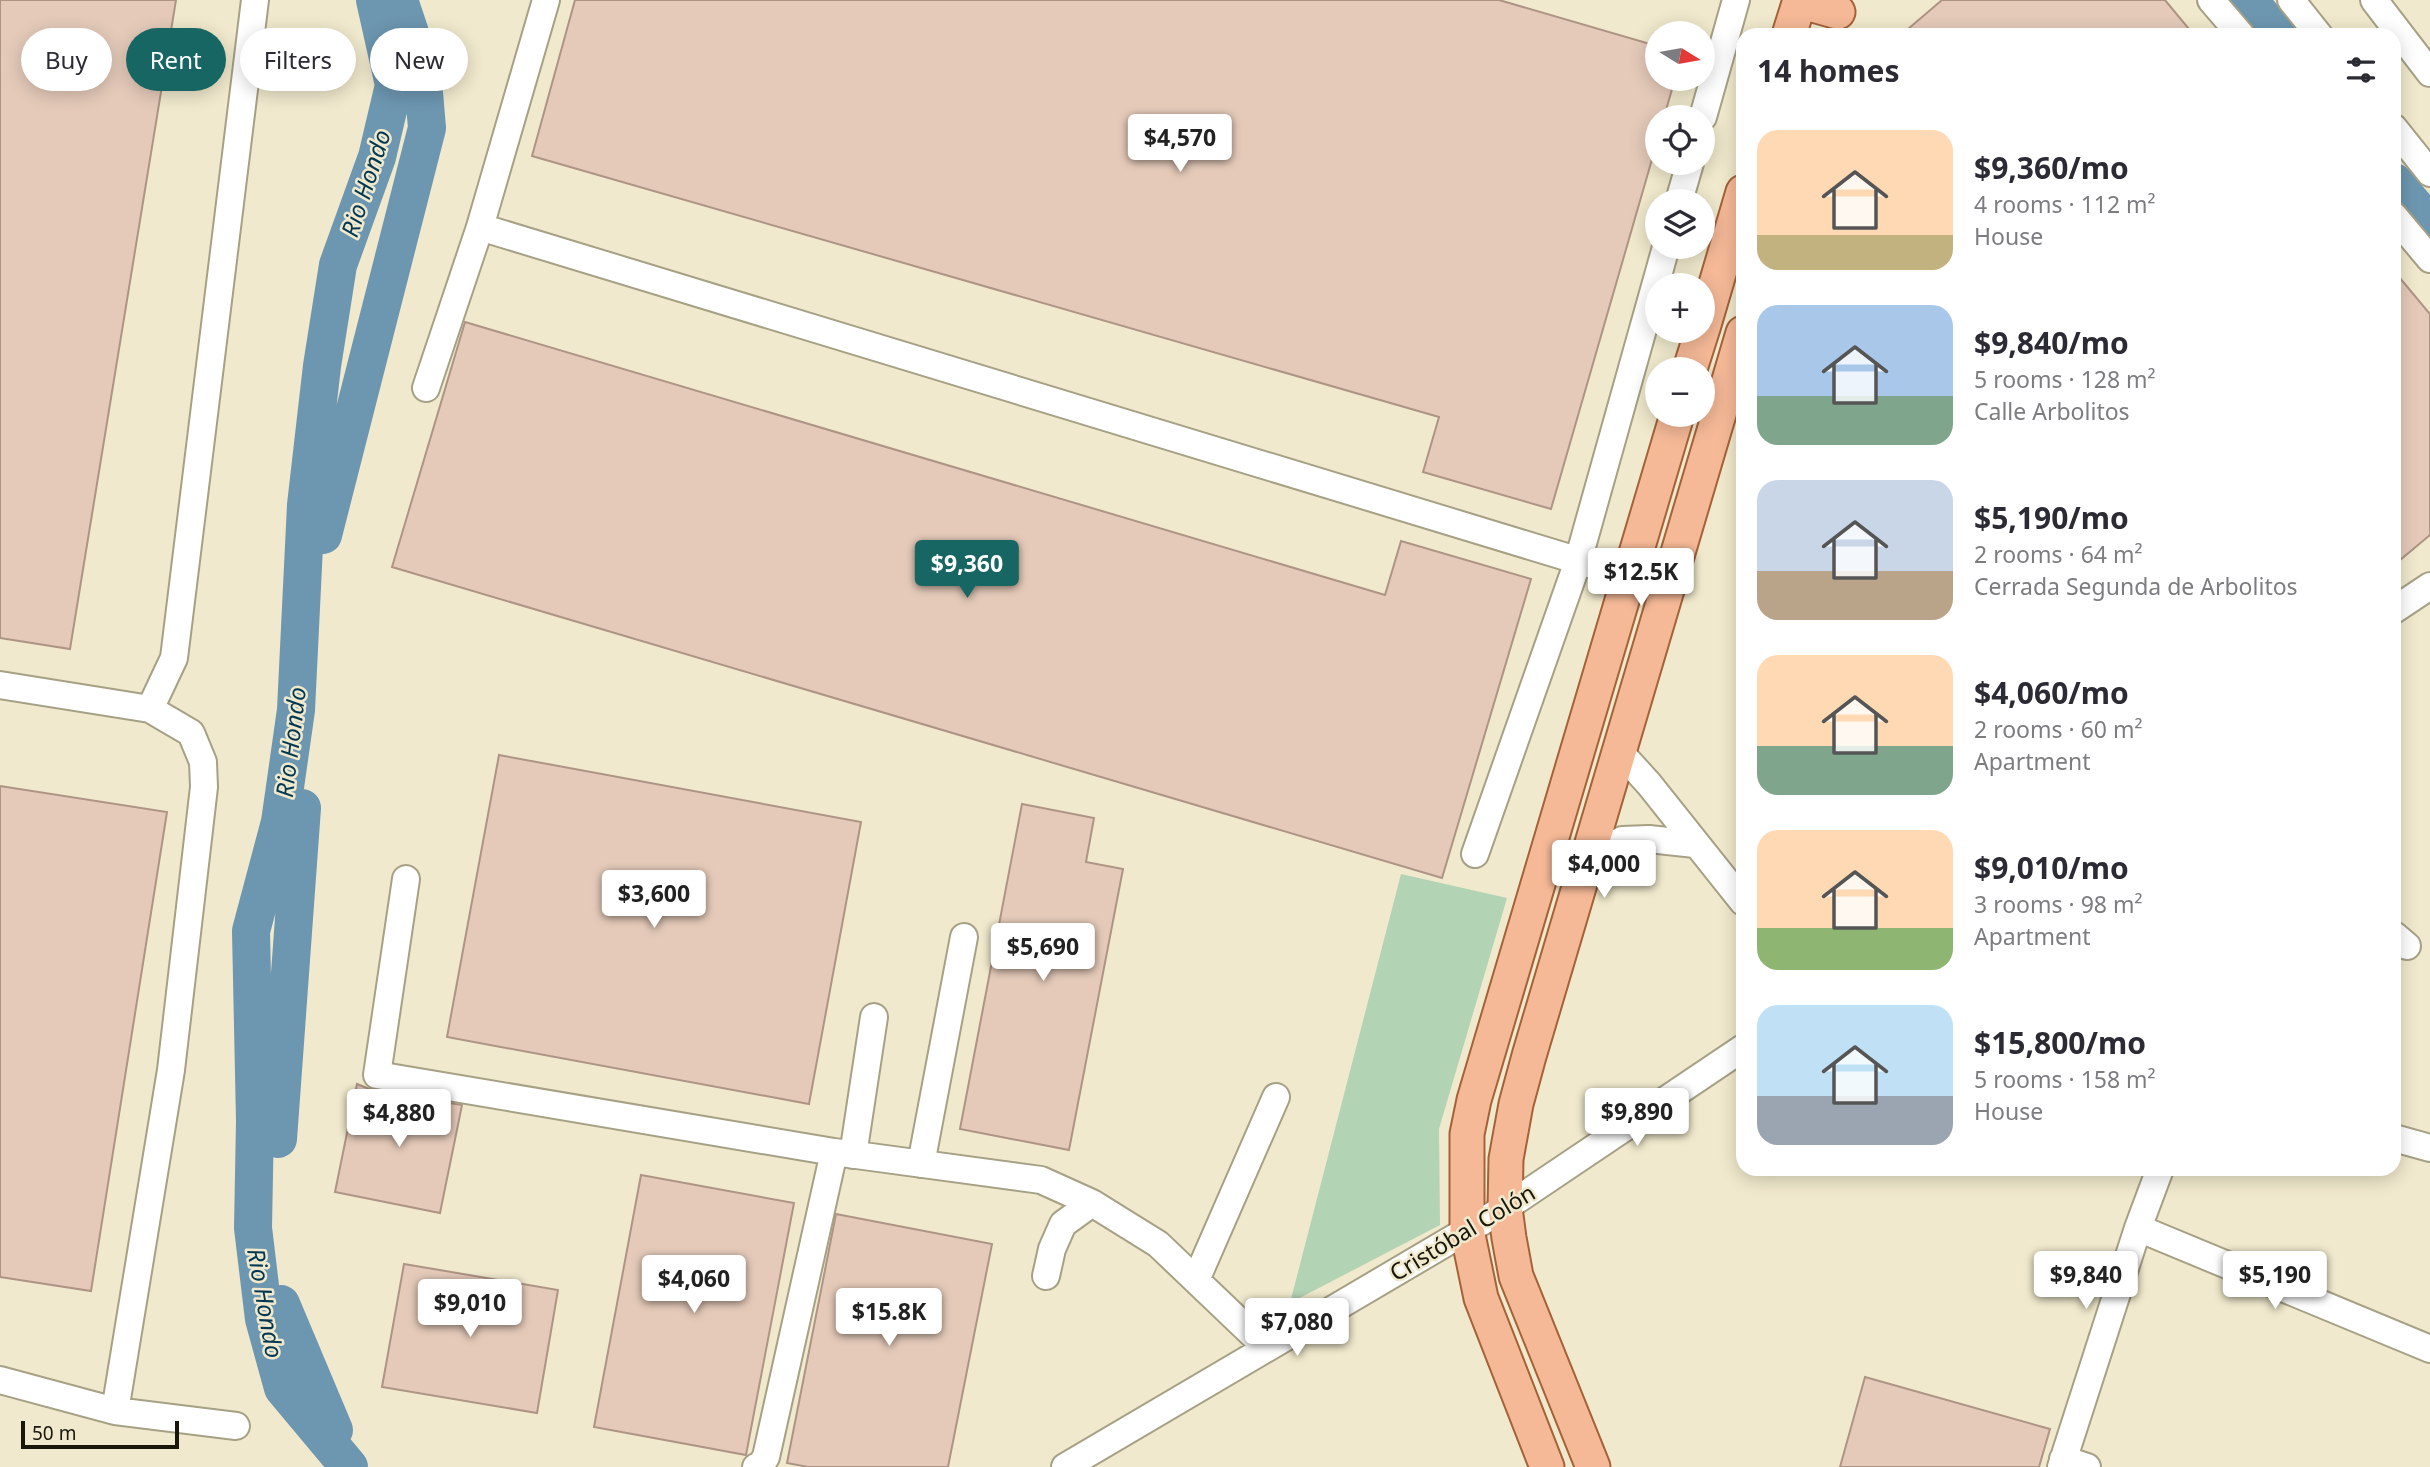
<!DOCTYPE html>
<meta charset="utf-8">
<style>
:root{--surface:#fff;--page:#f2f2f3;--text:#2b2b33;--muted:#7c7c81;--accent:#186663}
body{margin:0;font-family:"Noto Sans",sans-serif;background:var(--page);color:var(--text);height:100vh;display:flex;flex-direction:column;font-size:26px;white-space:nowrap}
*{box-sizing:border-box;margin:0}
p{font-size:23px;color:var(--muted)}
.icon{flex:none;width:38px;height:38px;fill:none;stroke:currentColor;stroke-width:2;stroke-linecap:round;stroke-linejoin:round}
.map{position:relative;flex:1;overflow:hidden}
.panel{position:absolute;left:1736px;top:28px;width:665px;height:1148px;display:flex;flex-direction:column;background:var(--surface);border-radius:21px;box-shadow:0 4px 18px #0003}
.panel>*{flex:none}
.guide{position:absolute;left:21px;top:28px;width:665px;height:63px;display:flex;gap:14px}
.needle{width:46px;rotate:101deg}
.buttons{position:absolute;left:1645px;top:21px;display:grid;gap:14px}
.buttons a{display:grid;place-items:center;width:70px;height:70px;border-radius:50%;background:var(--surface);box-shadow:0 4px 18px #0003;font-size:35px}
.scale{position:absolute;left:21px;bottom:18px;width:158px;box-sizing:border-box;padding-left:7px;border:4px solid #19160c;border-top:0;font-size:19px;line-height:24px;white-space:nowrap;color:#19160c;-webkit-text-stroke:5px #f0e9cd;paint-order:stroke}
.price{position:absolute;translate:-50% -60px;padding:0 16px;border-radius:7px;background:#fff;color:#222;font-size:23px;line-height:46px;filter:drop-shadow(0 2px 4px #0008)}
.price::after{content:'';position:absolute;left:50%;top:42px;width:21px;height:16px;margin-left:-10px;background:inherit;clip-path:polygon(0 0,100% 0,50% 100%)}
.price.on{background:var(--accent);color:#fff}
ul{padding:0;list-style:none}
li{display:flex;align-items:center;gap:21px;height:175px;padding:0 21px}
li span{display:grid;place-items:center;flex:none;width:196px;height:140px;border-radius:21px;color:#555}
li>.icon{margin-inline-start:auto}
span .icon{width:84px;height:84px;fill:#fffc;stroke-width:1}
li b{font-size:30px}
h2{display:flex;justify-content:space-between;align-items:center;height:84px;padding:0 21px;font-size:30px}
.pill{padding:0 24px;border-radius:32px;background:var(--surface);box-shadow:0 4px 18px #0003;font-size:24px;line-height:63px}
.pill.on{background:var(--accent);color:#fff}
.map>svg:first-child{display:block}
.green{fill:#b3d3b5}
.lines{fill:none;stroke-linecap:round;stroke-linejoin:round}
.river{stroke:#6d96b0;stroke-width:38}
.building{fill:#e5cab9;stroke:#ae9485;stroke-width:2}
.minor-casing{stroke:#a6a085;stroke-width:30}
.major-casing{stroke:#a46239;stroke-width:37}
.minor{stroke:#fff;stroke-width:26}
.major{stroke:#f5b997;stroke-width:33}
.labels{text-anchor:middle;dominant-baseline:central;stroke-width:5;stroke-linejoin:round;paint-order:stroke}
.street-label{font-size:23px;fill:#19160c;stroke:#f0e9cd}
.water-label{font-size:24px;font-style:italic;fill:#003853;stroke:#f0e9cd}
</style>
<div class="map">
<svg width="2430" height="1467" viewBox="0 0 2430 1467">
<rect width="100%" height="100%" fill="#f0e9cd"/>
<path class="green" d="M1401 874 1507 898 1439 1129 1440 1225 1290 1303Z"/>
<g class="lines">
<path class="river" d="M2249 0 2277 35
M2394 182 2430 224
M323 535 427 128 422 69 399 0
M278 1139 302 808
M281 1304 334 1430
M349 1467 283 1388 264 1319 253 1228 255 1121 251 931 280 822 296 710 306 505 322 366 338 265 377 157 394 85 375 0"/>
</g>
<path class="building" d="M0 0H176L70 649 0 638Z
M575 0H1499L1657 46V79H1675L1664 117H1657V142L1551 509 1423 472 1439 417 532 156Z
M1942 0H2165L2194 35H1901Z
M2394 271 2430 314V535L2394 565Z
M465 322 1385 595 1401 541 1531 579 1442 878 392 567Z
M499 755 861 822 809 1104 447 1037Z
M0 786 167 812 91 1291 0 1277Z
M1022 804 1094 818 1086 862 1123 869 1069 1150 960 1129Z
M357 1084 374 1091 462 1105 440 1213 335 1192Z
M641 1175 794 1203 746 1455 594 1427Z
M836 1214 992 1244 948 1467H808L787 1463Z
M404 1264 558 1290 537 1413 382 1387Z
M1865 1377 2050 1429 2039 1467H1840Z"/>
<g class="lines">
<g class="minor-casing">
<path id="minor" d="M2211 0 2241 35
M2291 0 2319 35
M2374 0 2430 73
M1703 117 1736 0
M2394 128 2430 173
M1679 201 1690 163
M2394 216 2430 259
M480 227 1629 576
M426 388 480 227 546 0
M2394 610 2430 586
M0 685 150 709
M1619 751 1649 784 1743 902
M1475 854 1578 561 1666 247
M1587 858 1622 840 1649 839 1695 844
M406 879 377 1075 834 1152
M2394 935 2407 946
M2394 1138 2430 1148
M853 1155 874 1017
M921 1164 964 937
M2138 1228 2430 1349
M1046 1276 1052 1249 1063 1224 1092 1203
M1196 1280 1276 1097
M0 1380 115 1411 171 1070 204 787 203 762 191 733 150 709 174 658 255 0
M115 1411 236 1426
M2063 1459 2087 1467
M756 1467 760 1466 766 1457 834 1152 1041 1180 1092 1203 1158 1244 1267 1348
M1065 1467 1505 1208 1743 1048
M2061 1467 2138 1228 2160 1169"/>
</g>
<g class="major-casing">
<path id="major" d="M1799 1 1838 12
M1789 35 1800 0
M1703 328 1743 192
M1690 369 1702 331
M1547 1467 1481 1298 1467 1230V1134L1474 1100 1677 415
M1593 1467 1516 1276 1509 1238 1505 1208 1506 1159 1516 1104 1529 1056 1743 333"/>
</g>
<use href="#minor" class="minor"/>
<use href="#major" class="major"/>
</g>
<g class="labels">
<g class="street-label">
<text transform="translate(1462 1232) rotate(-31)">Cristóbal Colón</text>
</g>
<g class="water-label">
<text transform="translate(365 183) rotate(-72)">Rio Hondo</text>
<text transform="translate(290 742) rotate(-83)">Rio Hondo</text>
<text transform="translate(266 1303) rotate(80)">Rio Hondo</text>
</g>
</g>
</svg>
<div class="buttons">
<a><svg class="needle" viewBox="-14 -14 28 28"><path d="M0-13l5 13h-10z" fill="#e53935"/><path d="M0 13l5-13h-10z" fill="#7c7c81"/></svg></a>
<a><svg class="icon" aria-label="locate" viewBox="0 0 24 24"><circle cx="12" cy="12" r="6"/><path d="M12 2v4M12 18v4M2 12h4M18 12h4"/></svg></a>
<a><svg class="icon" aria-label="layers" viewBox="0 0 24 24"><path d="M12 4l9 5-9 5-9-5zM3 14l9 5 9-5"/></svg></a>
<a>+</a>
<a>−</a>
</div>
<div class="scale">50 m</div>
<b class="price" style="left:1180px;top:174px">$4,570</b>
<b class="price on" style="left:967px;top:600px">$9,360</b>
<b class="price" style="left:1641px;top:608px">$12.5K</b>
<b class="price" style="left:1604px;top:900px">$4,000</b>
<b class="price" style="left:654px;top:930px">$3,600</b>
<b class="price" style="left:1043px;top:983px">$5,690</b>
<b class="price" style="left:1637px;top:1148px">$9,890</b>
<b class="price" style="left:399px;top:1149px">$4,880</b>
<b class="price" style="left:2086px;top:1311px">$9,840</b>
<b class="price" style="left:2275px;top:1311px">$5,190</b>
<b class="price" style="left:694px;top:1315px">$4,060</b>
<b class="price" style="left:470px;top:1339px">$9,010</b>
<b class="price" style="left:889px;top:1348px">$15.8K</b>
<b class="price" style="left:1297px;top:1358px">$7,080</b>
<div class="guide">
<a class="pill">Buy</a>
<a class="pill on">Rent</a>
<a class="pill">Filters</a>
<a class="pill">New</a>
</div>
<section class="panel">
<h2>14 homes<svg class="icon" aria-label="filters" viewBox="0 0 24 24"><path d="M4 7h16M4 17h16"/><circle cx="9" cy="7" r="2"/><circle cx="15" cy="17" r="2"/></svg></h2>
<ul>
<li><span style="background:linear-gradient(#ffd9b3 75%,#c2b280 0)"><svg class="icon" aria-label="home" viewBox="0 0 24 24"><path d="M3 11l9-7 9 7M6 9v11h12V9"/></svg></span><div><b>$9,360/mo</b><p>4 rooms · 112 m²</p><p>House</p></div></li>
<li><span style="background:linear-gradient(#a9c7e8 65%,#7fa58c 0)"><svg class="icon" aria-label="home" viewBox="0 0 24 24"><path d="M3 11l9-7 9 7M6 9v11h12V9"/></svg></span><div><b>$9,840/mo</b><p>5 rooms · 128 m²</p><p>Calle Arbolitos</p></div></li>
<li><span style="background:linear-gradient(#c9d6e8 65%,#b9a48a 0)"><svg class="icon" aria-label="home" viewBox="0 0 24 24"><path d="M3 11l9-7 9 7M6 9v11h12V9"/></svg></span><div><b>$5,190/mo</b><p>2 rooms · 64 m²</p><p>Cerrada Segunda de Arbolitos</p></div></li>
<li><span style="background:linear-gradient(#ffd9b3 65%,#7fa58c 0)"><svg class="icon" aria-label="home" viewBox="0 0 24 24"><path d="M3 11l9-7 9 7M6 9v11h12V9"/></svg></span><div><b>$4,060/mo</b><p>2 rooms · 60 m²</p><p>Apartment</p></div></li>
<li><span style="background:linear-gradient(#ffd9b3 70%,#8fb573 0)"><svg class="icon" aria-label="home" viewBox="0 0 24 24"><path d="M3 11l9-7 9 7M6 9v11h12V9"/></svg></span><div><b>$9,010/mo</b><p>3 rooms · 98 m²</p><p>Apartment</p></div></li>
<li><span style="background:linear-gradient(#bfe0f5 65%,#9aa5b1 0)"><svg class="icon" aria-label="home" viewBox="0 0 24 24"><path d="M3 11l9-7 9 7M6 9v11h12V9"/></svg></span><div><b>$15,800/mo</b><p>5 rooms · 158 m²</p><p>House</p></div></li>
</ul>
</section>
</div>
